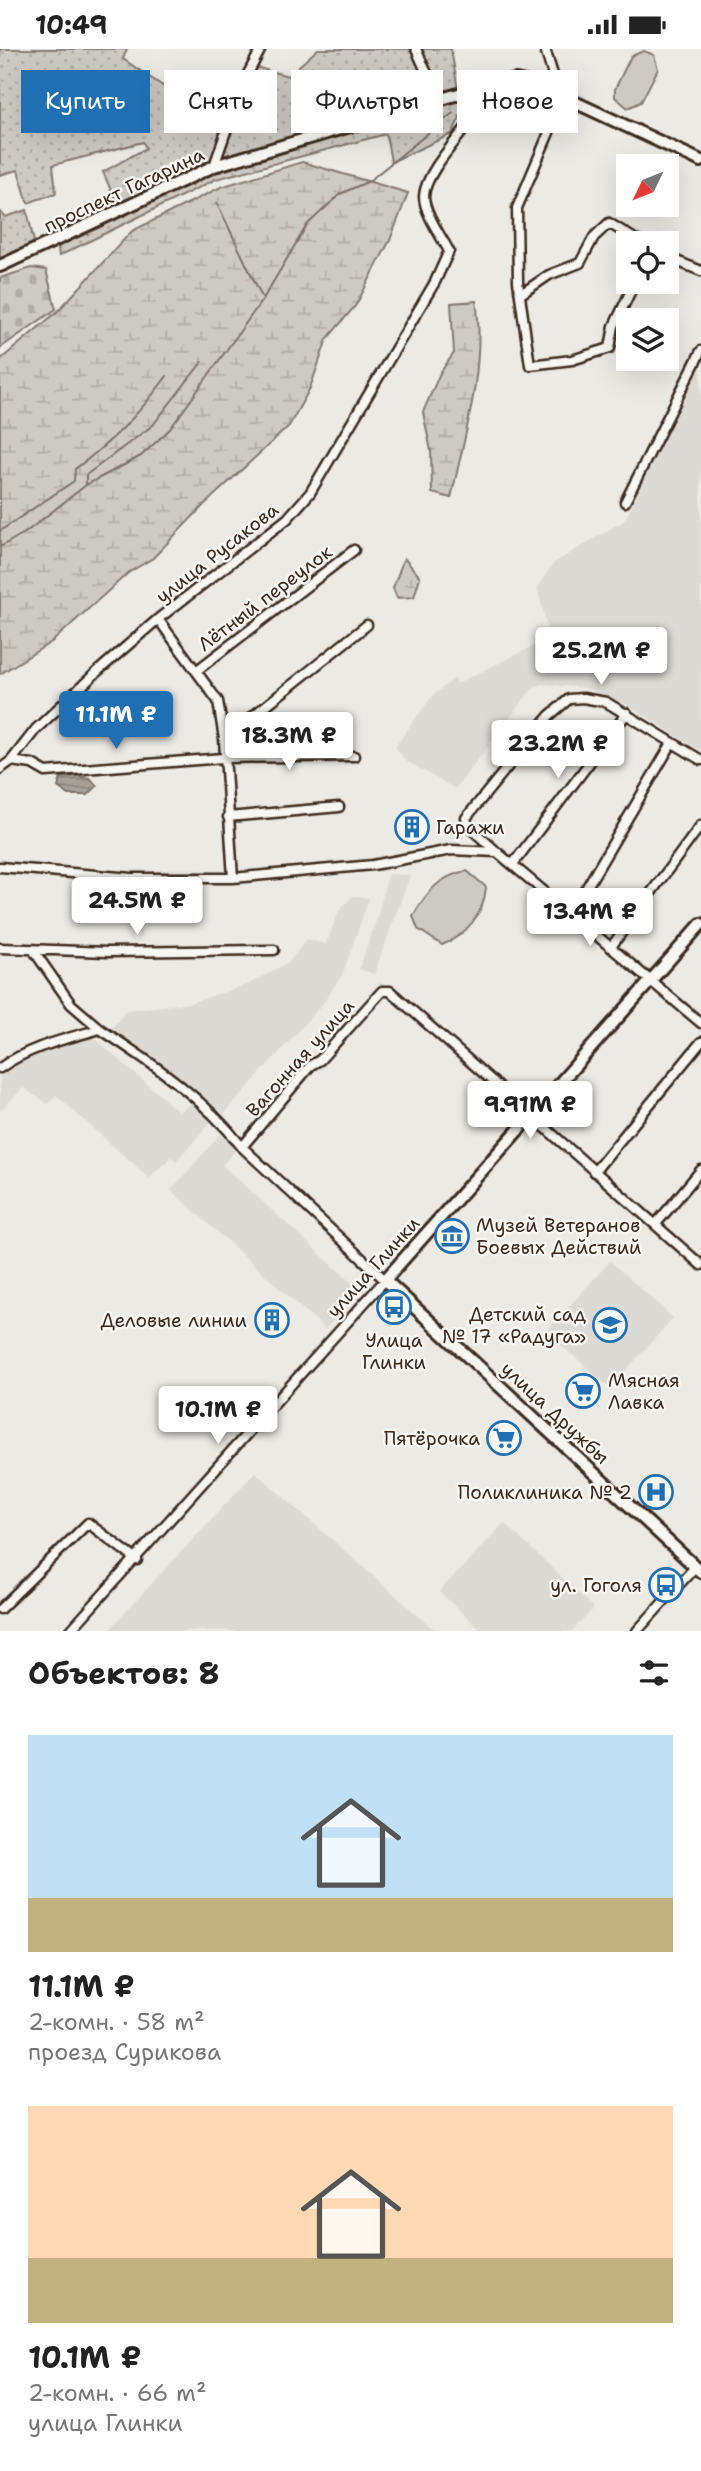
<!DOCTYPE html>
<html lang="ru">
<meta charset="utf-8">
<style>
:root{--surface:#fff;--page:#f2f2f2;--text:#222;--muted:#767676;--accent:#1f6fb2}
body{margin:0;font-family:"Shantell Sans",sans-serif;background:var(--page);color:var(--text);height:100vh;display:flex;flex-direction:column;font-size:26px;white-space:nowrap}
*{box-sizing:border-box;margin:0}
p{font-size:23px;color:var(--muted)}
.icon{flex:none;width:38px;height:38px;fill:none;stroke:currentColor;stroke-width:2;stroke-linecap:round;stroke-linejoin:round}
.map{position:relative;height:1582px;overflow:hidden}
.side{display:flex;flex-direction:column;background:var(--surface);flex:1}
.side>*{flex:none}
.top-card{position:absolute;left:21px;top:21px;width:660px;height:63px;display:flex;gap:14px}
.needle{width:46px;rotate:227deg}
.fabs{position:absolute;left:616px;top:105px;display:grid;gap:14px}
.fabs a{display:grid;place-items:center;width:63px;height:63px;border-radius:0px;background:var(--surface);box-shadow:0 7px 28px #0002;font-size:35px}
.price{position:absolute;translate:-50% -60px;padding:0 16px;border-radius:7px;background:#fff;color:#222;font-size:23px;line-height:46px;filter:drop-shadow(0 2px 4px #0008)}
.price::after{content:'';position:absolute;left:50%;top:42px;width:21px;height:16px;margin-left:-10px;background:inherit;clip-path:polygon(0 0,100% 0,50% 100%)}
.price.active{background:var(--accent);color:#fff}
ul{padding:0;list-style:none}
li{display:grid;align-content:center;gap:14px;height:371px;padding:0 28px}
li span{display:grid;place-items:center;height:217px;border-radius:0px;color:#555}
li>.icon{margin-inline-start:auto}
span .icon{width:126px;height:126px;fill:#fffc;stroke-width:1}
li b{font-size:30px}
h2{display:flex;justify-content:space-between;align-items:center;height:84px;padding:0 28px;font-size:30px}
.pill{padding:0 24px;border-radius:0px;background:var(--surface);box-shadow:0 7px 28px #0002;font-size:24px;line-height:63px}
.pill.active{background:var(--accent);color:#fff}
.status{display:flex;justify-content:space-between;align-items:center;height:49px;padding:0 35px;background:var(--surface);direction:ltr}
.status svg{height:19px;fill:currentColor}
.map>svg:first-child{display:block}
.built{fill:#dcdad4}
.grass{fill:url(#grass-dots);stroke:#847a71;stroke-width:2}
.wetland{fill:url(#wetland-marsh);stroke:#847a71;stroke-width:2}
.cemetery{fill:url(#cemetery-stones);stroke:#847a71;stroke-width:2}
.park{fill:#cdcac4;stroke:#847a71;stroke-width:2}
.water{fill:url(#water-rules);stroke:#7c7167;stroke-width:2}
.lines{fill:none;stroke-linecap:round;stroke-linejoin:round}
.stream{stroke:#7c7167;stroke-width:2}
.street-casing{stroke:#3b2a1e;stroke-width:13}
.secondary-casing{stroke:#3b2a1e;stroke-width:16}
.street{stroke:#f6f6f2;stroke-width:8}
.secondary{stroke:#f6f6f2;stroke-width:10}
.labels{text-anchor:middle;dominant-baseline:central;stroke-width:5;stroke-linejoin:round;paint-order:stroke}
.street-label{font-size:19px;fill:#3b2a1e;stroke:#f6f6f2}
.poi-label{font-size:19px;fill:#3b2a1e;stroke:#f6f6f2;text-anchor:end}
</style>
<div class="status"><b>10:49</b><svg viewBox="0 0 49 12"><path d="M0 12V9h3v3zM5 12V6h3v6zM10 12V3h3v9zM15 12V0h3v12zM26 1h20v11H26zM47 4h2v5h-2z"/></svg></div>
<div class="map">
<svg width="701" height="1582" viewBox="0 0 701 1582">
<defs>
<pattern id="grass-dots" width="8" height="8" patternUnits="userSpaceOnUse" patternTransform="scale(1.75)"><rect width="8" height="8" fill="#cdcac4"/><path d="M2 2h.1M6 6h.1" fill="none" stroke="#b1aea8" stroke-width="1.8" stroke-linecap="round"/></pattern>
<pattern id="wetland-marsh" width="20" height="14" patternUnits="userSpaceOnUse" patternTransform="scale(1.75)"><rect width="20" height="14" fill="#cdcac4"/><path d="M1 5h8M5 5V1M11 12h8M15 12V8" fill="none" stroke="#b1aea8"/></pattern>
<pattern id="cemetery-stones" width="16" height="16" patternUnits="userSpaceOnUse" patternTransform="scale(1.75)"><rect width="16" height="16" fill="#cdcac4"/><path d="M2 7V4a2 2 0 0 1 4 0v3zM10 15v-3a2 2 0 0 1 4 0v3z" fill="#b1aea8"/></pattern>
<pattern id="water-rules" width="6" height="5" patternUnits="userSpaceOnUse" patternTransform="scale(1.75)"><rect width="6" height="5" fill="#a8a198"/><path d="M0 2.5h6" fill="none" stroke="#8a837b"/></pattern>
</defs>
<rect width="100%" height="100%" fill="#ebeae5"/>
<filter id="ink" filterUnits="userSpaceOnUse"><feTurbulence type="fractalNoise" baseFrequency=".0143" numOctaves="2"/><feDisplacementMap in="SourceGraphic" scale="14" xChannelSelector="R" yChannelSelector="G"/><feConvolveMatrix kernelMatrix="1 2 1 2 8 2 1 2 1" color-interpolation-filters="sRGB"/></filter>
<g filter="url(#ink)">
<path class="built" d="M701 318V702L626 655 585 639 542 635 532 640 455 740 406 712 395 698 433 646 454 630 458 634 550 589 537 538 554 514 625 471 670 375Z
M388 825 410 826 374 925 359 920 377 869Z
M352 847 369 849 343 924 325 952 224 1065 112 979 126 961 190 954 249 935 289 913 307 890 326 895 339 862Z
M91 986 179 1063 192 1054 212 1072 176 1112 171 1108 149 1129 56 1046 48 1055 23 1039 0 1062V1023L11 1016Z
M221 1085 237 1100 222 1116 360 1241 325 1280 171 1141Z
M610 1212 673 1269 610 1339 546 1283Z
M255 1423 436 1582H108Z
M504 1474 594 1559 572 1582H482L439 1543Z"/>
<path class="grass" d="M0 0H127L123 10 167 40 166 48 230 88 255 18 288 27 318 0H451L462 64 452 85 391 113 386 85 216 130 59 207 55 180 116 153 103 123 146 99 143 93 53 116 56 144 28 154 18 121 0 126Z
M27 161 35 198 0 215V162L5 168Z"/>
<path class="wetland" d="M302 113 408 144 390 191 356 256 327 290 310 339 289 377 204 456 153 509 128 524 53 592 0 625V311L58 262 132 182 221 138Z
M476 252C486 315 465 387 451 449L432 444 431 402 423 363 440 324 454 304 451 254Z
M404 509 420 528 414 548 397 549 393 539Z"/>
<path class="cemetery" d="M31 219 46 221 56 260 0 299V229Z"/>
<path class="park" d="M644 2 654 6 658 20 641 53 628 59 615 48V40L631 7Z
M467 822 486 838C484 864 467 886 442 896L418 880 413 867C426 844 440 826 467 822Z"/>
<path class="water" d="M77 727 90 729 97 737 88 746H69L58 738 61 729Z"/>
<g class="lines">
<path class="stream" d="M217 154 262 248
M86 436V426L153 376 202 313
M0 482 74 432 75 420C114 391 138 366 167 327
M0 498 26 483 86 436 141 407 170 380 263 250 307 176 340 145 369 132 453 64"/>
<g class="street-casing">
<path id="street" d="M416 0 439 51
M545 0 553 26 565 46 517 159 518 233 530 316 572 311 610 299 614 277 635 233
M214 117 242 36 261 0
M667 208 701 222
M521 245 549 226 580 214 594 188 609 174 641 194
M625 453 701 302
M158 570 218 652 224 690 233 829
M196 622 354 501
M224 690 367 576
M701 711 606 653 583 649 569 650 549 667 466 769 468 777 497 803 701 974
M11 712 32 715 46 723 223 709 354 707
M0 720 11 712 36 680 98 622 158 570 287 470 310 444 435 233 449 202C441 187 424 164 424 147 425 125 457 91 470 73L468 42
M228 768 339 758
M513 815 627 664
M0 818 132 829H233L373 816 451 801 497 803
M571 865 672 694
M611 898 701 776
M0 899 107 903 274 901
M34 902 71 955 100 980
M0 1019C29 998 65 990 100 980 152 1014 204 1049 242 1098L385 1231 70 1582
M242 1098 311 1016 320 1011 382 942H390L701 1216
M594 1123 701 993
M656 1175 701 1121
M0 1560 88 1474 137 1511
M637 1582 695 1518"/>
</g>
<g class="secondary-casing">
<path id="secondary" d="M0 217 214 117 479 39 516 31 538 36 701 112
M701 875 385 1231 701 1523"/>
</g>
<use href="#street" class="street"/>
<use href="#secondary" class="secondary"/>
</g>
</g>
<defs>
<g id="building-ring" transform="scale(1.75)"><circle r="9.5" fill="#f6f6f2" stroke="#1f6fb2" stroke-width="1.5"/><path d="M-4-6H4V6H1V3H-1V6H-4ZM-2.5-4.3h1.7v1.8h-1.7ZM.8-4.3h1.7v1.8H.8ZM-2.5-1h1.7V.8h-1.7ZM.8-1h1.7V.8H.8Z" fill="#1f6fb2"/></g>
<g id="museum-ring" transform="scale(1.75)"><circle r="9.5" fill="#f6f6f2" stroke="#1f6fb2" stroke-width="1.5"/><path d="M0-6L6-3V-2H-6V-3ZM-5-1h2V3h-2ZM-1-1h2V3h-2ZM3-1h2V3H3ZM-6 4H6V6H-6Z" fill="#1f6fb2"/></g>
<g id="bus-ring" transform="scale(1.75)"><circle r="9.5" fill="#f6f6f2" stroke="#1f6fb2" stroke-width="1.5"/><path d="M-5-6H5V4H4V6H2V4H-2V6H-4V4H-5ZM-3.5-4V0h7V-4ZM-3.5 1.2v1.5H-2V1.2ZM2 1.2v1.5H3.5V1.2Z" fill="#1f6fb2"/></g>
<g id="school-ring" transform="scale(1.75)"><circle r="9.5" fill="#f6f6f2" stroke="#1f6fb2" stroke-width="1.5"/><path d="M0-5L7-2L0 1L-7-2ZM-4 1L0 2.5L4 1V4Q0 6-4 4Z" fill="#1f6fb2"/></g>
<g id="supermarket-ring" transform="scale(1.75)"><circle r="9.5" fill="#f6f6f2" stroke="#1f6fb2" stroke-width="1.5"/><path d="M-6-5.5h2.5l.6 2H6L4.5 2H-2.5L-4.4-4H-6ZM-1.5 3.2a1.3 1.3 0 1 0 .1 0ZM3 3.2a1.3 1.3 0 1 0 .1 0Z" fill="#1f6fb2"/></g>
<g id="hospital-ring" transform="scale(1.75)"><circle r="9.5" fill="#f6f6f2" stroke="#1f6fb2" stroke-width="1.5"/><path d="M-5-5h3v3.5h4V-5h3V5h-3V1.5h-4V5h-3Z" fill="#1f6fb2"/></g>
</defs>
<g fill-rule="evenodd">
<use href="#building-ring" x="412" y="778"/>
<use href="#museum-ring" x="452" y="1187"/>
<use href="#bus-ring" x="394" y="1258"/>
<use href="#building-ring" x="272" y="1271"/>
<use href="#school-ring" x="610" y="1276"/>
<use href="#supermarket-ring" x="583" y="1342"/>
<use href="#supermarket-ring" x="504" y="1389"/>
<use href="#hospital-ring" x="656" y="1443"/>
<use href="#bus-ring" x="666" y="1536"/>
</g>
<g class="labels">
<g class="street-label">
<text transform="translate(124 141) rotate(-25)">проспект Гагарина</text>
<text transform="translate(217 504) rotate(-38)">улица Русакова</text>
<text transform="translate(265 549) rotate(-37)">Лётный переулок</text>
<text transform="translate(300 1009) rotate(-48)">Вагонная улица</text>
<text transform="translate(373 1218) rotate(-48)">улица Глинки</text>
<text transform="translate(555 1364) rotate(43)">улица Дружбы</text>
</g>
<g class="poi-label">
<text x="436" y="778" text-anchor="start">Гаражи</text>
<text x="476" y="1176" text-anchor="start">Музей Ветеранов<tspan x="476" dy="22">Боевых Действий</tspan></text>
<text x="586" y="1265">Детский сад<tspan x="586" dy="22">№ 17 «Радуга»</tspan></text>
<text x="247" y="1271">Деловые линии</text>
<text x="394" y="1291" text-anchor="middle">Улица<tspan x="394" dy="22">Глинки</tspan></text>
<text x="608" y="1331" text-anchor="start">Мясная<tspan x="608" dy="22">Лавка</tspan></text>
<text x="480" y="1389">Пятёрочка</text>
<text x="632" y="1443">Поликлиника № 2</text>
<text x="642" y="1536">ул. Гоголя</text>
</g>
</g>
</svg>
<div class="fabs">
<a><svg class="needle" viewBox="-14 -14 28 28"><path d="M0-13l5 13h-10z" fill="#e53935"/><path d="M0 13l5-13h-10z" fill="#767676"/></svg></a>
<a><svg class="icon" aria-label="locate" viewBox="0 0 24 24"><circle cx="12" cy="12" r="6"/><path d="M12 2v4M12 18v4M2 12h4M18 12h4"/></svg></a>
<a><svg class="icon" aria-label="layers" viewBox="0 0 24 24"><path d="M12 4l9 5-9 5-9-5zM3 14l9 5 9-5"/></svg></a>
</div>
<b class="price" style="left:601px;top:638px">25.2M ₽</b>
<b class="price active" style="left:116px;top:702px">11.1M ₽</b>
<b class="price" style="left:289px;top:723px">18.3M ₽</b>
<b class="price" style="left:558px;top:731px">23.2M ₽</b>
<b class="price" style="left:137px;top:888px">24.5M ₽</b>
<b class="price" style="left:590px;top:899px">13.4M ₽</b>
<b class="price" style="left:530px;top:1092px">9.91M ₽</b>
<b class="price" style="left:218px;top:1397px">10.1M ₽</b>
<div class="top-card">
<a class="pill active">Купить</a>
<a class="pill">Снять</a>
<a class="pill">Фильтры</a>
<a class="pill">Новое</a>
</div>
</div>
<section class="side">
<h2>Объектов: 8<svg class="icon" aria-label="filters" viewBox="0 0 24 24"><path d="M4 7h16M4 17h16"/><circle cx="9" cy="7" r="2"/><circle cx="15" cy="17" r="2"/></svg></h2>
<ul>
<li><span style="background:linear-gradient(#bfe0f5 75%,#c2b280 0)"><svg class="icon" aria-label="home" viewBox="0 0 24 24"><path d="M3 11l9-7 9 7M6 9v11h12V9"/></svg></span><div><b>11.1M ₽</b><p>2-комн. · 58 m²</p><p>проезд Сурикова</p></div></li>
<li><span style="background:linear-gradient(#ffd9b3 70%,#c2b280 0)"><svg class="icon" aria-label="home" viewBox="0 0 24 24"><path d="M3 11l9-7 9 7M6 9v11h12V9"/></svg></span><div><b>10.1M ₽</b><p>2-комн. · 66 m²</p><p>улица Глинки</p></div></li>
</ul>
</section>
